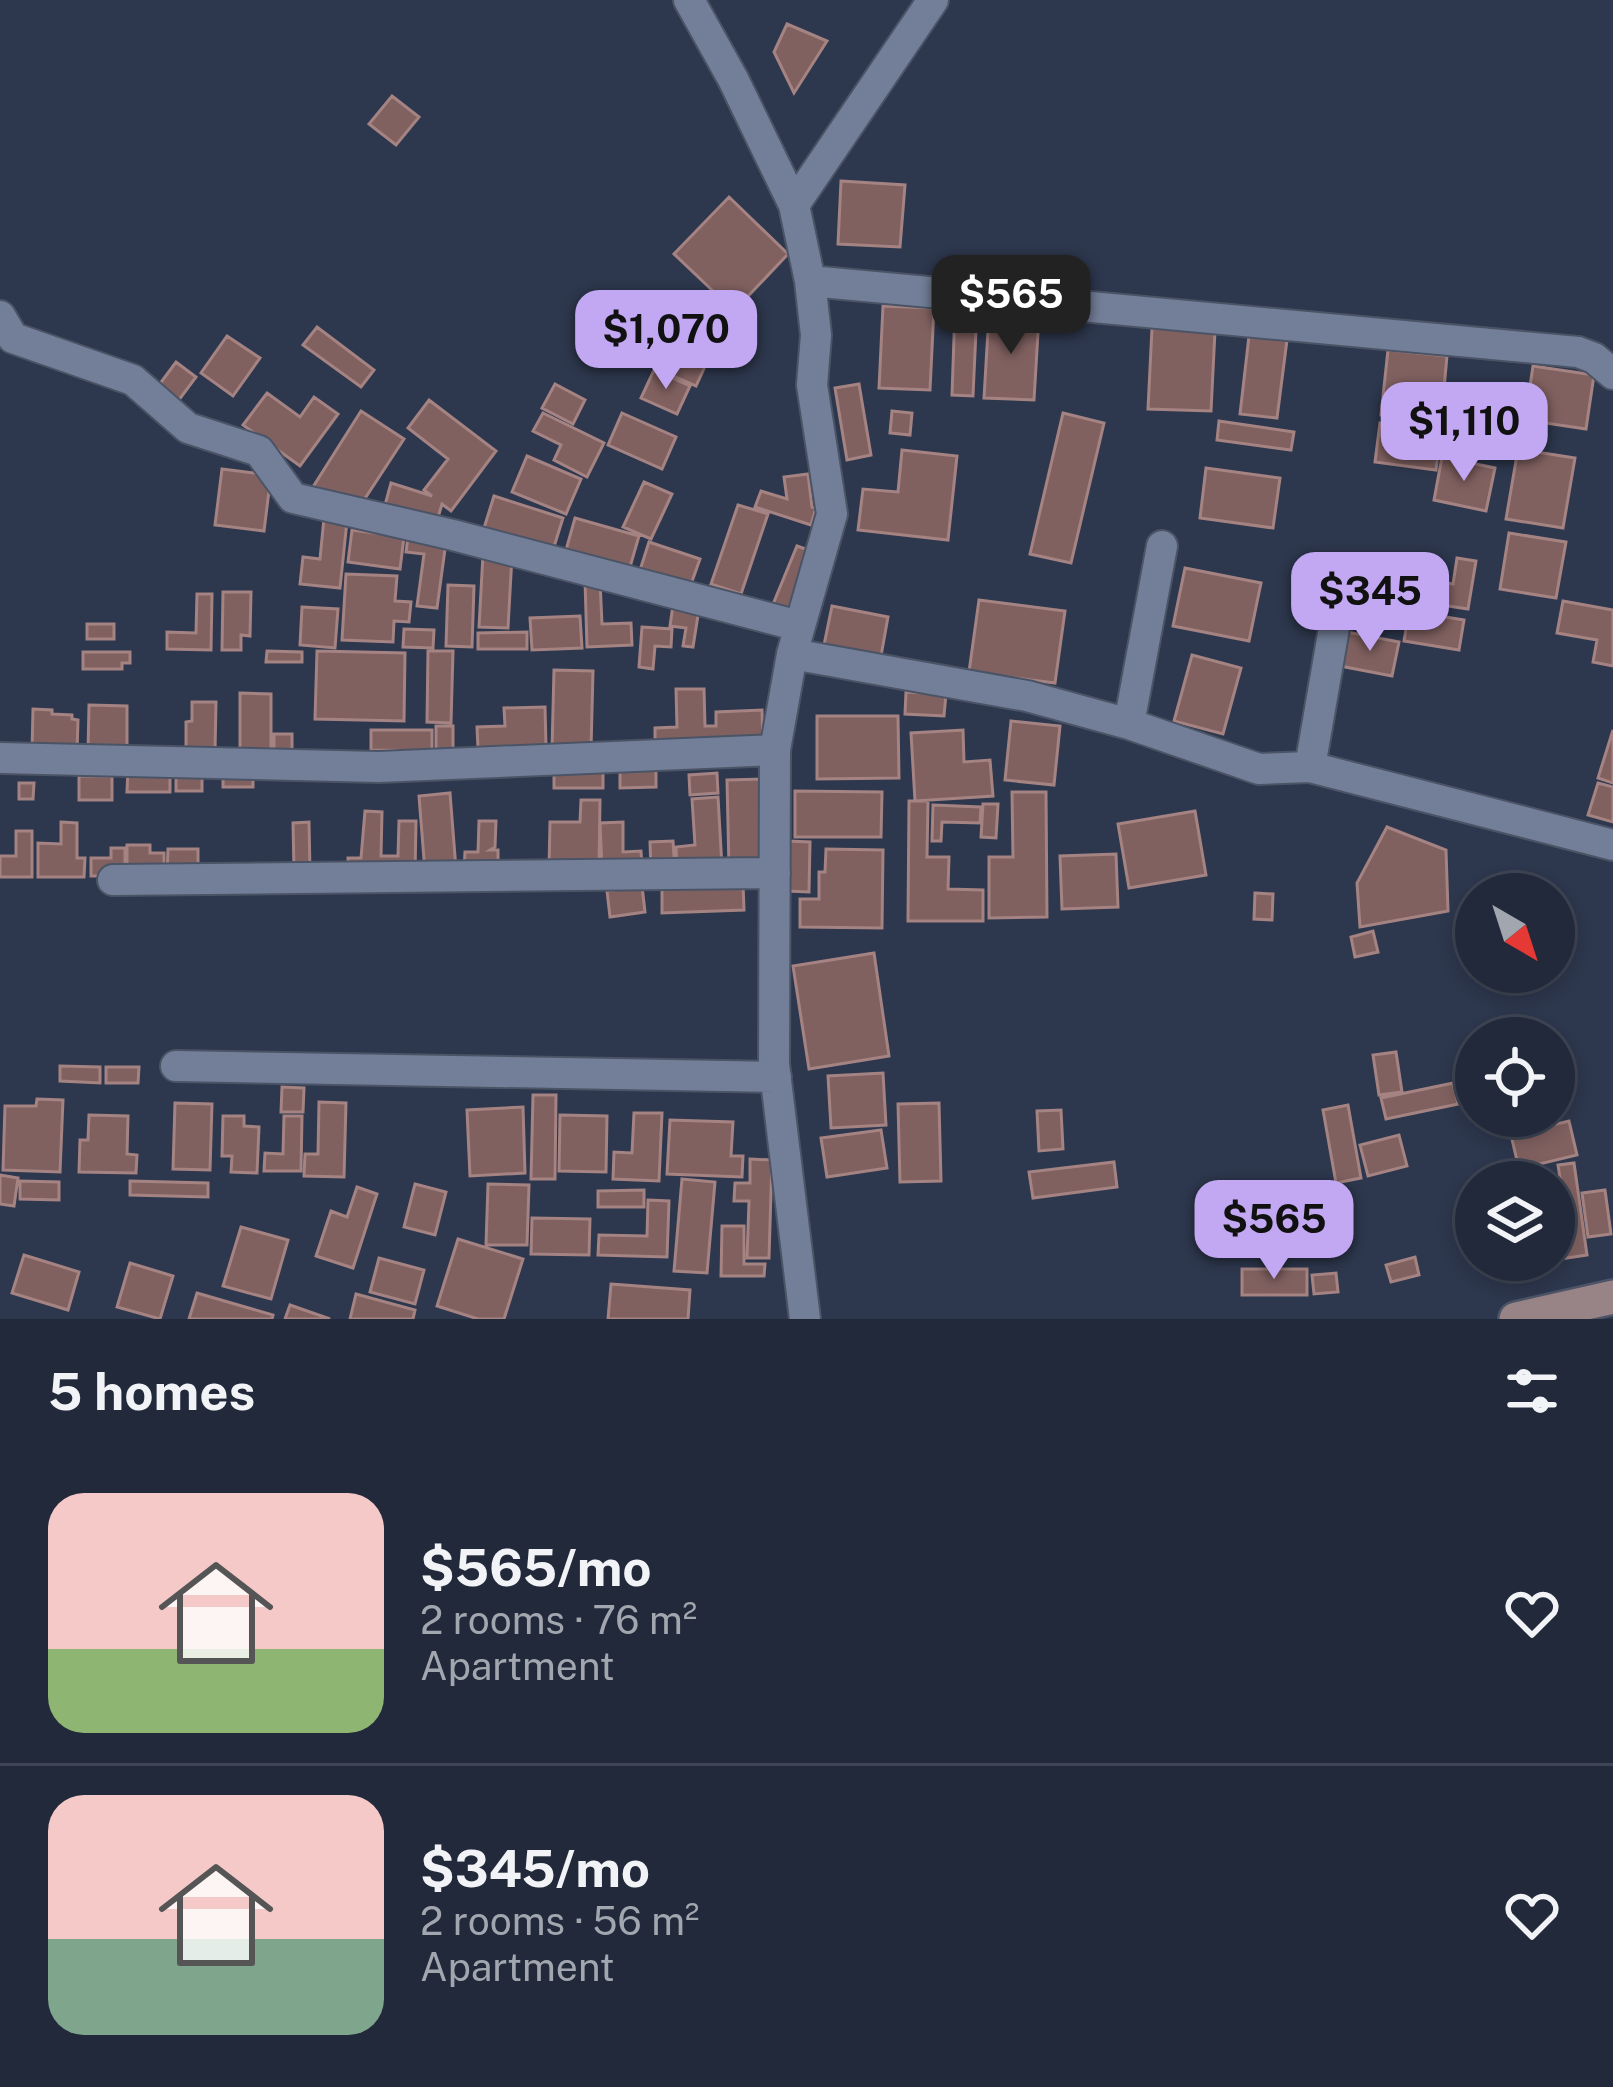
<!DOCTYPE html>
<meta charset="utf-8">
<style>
:root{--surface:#22293a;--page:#2e3545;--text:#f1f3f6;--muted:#a2a6af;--line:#3f4554;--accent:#c2a7f2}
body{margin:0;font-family:"Public Sans",sans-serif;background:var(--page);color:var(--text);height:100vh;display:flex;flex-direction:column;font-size:45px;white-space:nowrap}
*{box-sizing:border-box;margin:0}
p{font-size:39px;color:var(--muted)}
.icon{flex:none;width:66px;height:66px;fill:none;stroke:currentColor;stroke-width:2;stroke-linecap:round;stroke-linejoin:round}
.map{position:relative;height:1319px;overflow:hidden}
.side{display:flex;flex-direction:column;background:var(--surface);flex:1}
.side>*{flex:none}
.needle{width:78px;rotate:141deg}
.fabs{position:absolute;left:1455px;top:873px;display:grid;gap:24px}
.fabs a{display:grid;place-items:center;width:120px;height:120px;border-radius:50%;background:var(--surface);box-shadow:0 6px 18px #0003,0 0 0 3px var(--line);font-size:60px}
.price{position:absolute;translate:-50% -102px;padding:0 27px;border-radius:24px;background:var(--accent);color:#111;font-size:39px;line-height:78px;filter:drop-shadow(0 3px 6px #0008)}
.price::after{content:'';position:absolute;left:50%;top:72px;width:36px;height:27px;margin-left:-18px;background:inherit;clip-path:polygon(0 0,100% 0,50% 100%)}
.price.selected{background:#222;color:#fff}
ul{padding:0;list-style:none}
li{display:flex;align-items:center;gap:36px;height:300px;padding:0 48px}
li+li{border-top:3px solid var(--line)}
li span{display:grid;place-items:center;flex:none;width:336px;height:240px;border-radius:36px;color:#555}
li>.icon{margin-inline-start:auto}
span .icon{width:144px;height:144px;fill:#fffc;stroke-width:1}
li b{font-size:51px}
h2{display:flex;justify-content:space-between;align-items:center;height:144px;padding:0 48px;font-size:51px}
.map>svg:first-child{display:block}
.building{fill:#806160;stroke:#a48382;stroke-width:3}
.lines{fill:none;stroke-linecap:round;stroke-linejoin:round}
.minor-casing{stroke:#4b5466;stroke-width:34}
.secondary-casing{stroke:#4b5466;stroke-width:38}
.minor{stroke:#737f98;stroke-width:30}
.secondary{stroke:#988386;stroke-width:33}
</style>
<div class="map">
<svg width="1613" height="1319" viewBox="0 0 1613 1319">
<rect width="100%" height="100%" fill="#2d374d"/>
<path class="building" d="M787 24 827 41 794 93 774 52Z
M392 96 419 117 396 145 369 124Z
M841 181 905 185 900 247 838 244Z
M729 197 788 254 734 311 674 254Z
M684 297 725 316 706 357 664 338Z
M883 306 934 308 930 390 879 388Z
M955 309H977L973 396 952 395Z
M989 313 1039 316 1034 400 984 398Z
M317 327 374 370 361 387 303 345Z
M1152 328 1215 331 1211 411 1148 409Z
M227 336 260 358 233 396 201 373Z
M1249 336 1287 340 1277 418 1240 414Z
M667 343 707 362 696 386 656 368Z
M1388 350 1447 356 1441 421 1381 415Z
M176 362 196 377 173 408 153 393Z
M1533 366 1594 375 1586 429 1525 420Z
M654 370 690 386 677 414 641 398Z
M555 384 585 400 573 424 542 408Z
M859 384 871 455 847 460 835 388Z
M267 393 300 417 314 397 338 414 300 466 243 425Z
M429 400 496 451 451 511 442 504 437 521 385 505 391 483 432 496 424 490 448 459 408 428Z
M361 411 404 439 362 503 311 490Z
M892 411 912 413 910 435 890 433Z
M543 413 604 443 587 477 554 460 561 445 533 431Z
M622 413 676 437 662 469 608 445Z
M1063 413 1104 423 1071 563 1030 554Z
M1219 421 1294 432 1291 450 1217 440Z
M1380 423 1441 430 1436 470 1375 462Z
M1518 449 1575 458 1563 528 1506 519Z
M902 450 957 456 948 540 858 530 863 489 898 492Z
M527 456 581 479 566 514 512 492Z
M1442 457 1495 468 1486 511 1434 500Z
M1206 468 1280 478 1273 528 1200 518Z
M222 469 271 475 264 531 215 525Z
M808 474 812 507 816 508 811 525 755 507 761 491 787 499 784 477Z
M644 482 672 494 651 539 623 527Z
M494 496 563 518 553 550 484 528Z
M738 505 768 514 741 594 711 584Z
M324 518 347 521 340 588 300 584 303 557 320 559Z
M575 518 639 536 630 567 566 550Z
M352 530 404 537 400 569 348 562Z
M1509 533 1566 542 1556 598 1500 589Z
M408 537 446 542 437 608 417 606 424 554 406 552Z
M649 542 700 559 690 587 640 570Z
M797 546 814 552 785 621 769 614Z
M483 554 512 556 508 628 479 627Z
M1457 558 1476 561 1468 609 1415 601 1418 578 1453 584Z
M1185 568 1261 583 1249 641 1173 626Z
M346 574 397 576 395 601 411 602 409 622 394 621 393 642 342 640Z
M585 581H600L602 624 631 623 632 645 587 647Z
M448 585 474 586 472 647 446 646Z
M223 592H251L250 636 241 635V650H222Z
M197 594H212L211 650 167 649V632L196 633Z
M979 600 1065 611 1055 683 969 672Z
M1563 601 1613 610V666L1593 662 1597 640 1557 633Z
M673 605 699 609 693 647 683 646 686 628 670 626Z
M832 606 888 617 881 656 824 645Z
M302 607 338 609 335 648 300 645Z
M1409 611 1464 620 1459 650 1404 641Z
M580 616 582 648 532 650 530 618Z
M87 624H114V639H87Z
M642 627 672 629 671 647 655 646 653 669 639 667Z
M404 629 434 630 433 648 403 647Z
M527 632V649H478V633Z
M1347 632 1399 642 1392 676 1340 666Z
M267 651 302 652V662H266Z
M317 651 405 653 404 721 315 719Z
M428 651H453L451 723 427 722Z
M83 652H130V663H122V669H83Z
M1192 655 1241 668 1223 734 1174 721Z
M554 670 593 671 591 749H552Z
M676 689H704L705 726H716V712L762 710 763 747 655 749V728L677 727Z
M906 692 946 694 944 716 905 714Z
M240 693 271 694V752L240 751Z
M192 702H216L215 751H186V722L192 721Z
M89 705 127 706V753L88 752Z
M545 707 546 746 478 748 477 727 505 726 504 708Z
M33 709 52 710V714L72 715V719L78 720 77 753 32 752Z
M817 716H898L899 778 817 779Z
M1011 721 1060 726 1054 785 1005 780Z
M436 726H453V751H436Z
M371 730H432V751L371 750Z
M963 730 964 762 990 760 993 796 915 801 911 733Z
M1613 730V783L1598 778Z
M274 734H292V753L274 752Z
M554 765H603V788H554Z
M656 766V787L620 788V767Z
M128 769 170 770V792H127Z
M223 772 253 773V787H223Z
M717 773 718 793 690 795 689 775Z
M79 776H112V800H79Z
M176 776H202V791H176Z
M763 779 765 867 729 868 727 780Z
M19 783H34L33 799H19Z
M1598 783 1613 787V822L1588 815Z
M795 791 882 792 881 837H795Z
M1012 792H1046L1047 917 989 918V857H1013Z
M450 793 456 869 425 872 419 796Z
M718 797 722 867 677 871 676 847 695 845 692 799Z
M581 800H600L599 870 549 868 550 822H580Z
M909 801H928L927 857H949L948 889 983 890V921H908Z
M983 804H998L996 838 981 837Z
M933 805 981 807 980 823 942 822 941 841H932Z
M365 811 382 812 381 856H398L399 821H416L415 874 348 873V858H361Z
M1195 811 1206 875 1129 888 1118 824Z
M479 821H496L495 847 490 850H498V870L464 869 465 852H478Z
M61 822 77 823V858H85L84 877H38V843L61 844Z
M309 822 310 871H294L293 823Z
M623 822V852L641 851 642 868 602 869 600 823Z
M1387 827 1446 850 1448 911 1360 927 1357 883Z
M16 831H32V877H0V856H16Z
M673 841 675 871 651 872 650 842Z
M789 841 810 842 809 892 787 891Z
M127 845H150V853H164V875H127Z
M111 848H125V876H91V858H111Z
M168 849H198V874H167Z
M826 849 883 850 882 928 800 927V899H819V872H825Z
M1116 854 1118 907 1062 909 1060 856Z
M743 883 744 910 662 913V886Z
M642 886 645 912 610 917 607 891Z
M1255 893 1273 894 1272 920 1254 919Z
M1373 931 1378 952 1355 957 1351 937Z
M874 953 889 1056 809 1069 793 966Z
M1396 1052 1402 1092 1379 1095 1373 1055Z
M60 1066 100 1067V1083L60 1081Z
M106 1067H139L138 1083H106Z
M883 1073 886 1125 831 1128 828 1076Z
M1453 1083 1458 1104 1386 1119 1381 1098Z
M282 1087 304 1088 303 1112H281Z
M533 1095H556L555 1179H531Z
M37 1099 63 1100 60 1172 3 1170 5 1106H36Z
M319 1102 346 1103 344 1177 304 1176 305 1154H318Z
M175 1103 212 1104 210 1170 173 1169Z
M939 1103 941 1181 900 1182 898 1104Z
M1348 1105 1361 1178 1336 1183 1323 1110Z
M523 1107 525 1173 470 1176 467 1110Z
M1061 1110 1063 1149 1039 1151 1037 1111Z
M634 1113H662L659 1181 613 1179 614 1152 632 1153Z
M89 1115 128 1116 127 1154 137 1155 136 1173 79 1172 80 1140H88Z
M560 1115 607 1116 606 1172 559 1171Z
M223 1116H244V1126L259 1127 257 1173 231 1172 232 1156H222Z
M284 1116H302L301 1171H264L265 1153 283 1154Z
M670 1120 733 1122 731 1156H743L742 1177 667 1174Z
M1569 1121 1577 1155 1519 1169 1511 1135Z
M881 1130 887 1168 827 1177 821 1138Z
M1399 1135 1407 1166 1368 1176 1360 1145Z
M750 1159 772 1160 769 1258H747L749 1201H734L735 1183H750Z
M1114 1162 1117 1187 1033 1198 1029 1172Z
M1574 1163 1587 1255 1495 1269 1494 1260H1554V1199L1563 1197 1558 1165Z
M0 1175 18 1178 14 1206 0 1204Z
M682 1179 715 1182 707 1273 674 1271Z
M20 1181 59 1182V1200L20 1199Z
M130 1181 208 1183V1197L130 1195Z
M415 1184 446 1192 435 1235 404 1227Z
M488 1184 529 1185 527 1245H486Z
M357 1187 377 1194 353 1268 316 1256 331 1211 347 1217Z
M644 1190V1207H598V1191Z
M1605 1190 1611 1234 1588 1237 1582 1193Z
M648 1200 669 1201 667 1257 598 1255 599 1235 647 1236Z
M532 1218 590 1219 589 1255 531 1254Z
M722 1226H744V1264H765L764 1276H721Z
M241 1227 288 1240 271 1299 223 1286Z
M458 1239 523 1259 504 1319H478L437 1306Z
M24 1255 79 1272 68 1310 12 1293Z
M1415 1257 1419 1275 1391 1282 1386 1265Z
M379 1258 424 1270 415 1304 370 1292Z
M130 1263 173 1276 160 1319 117 1307Z
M1242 1269H1307V1295H1242Z
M1336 1273 1338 1292 1314 1294 1312 1275Z
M611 1284 690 1290 688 1319H608Z
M197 1293 273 1315 272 1319H189Z
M356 1294 415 1310 413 1319H350Z
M290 1305 330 1319H285Z"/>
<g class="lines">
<g class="minor-casing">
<path id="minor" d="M689 0 733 79 794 205 810 281 816 335 812 385 832 514 792 654 775 750 774 1064 805 1319
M794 205 933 0
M810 281 1578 352 1594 358 1613 374
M0 316 13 338 133 380 188 428 259 451 293 498 453 535 799 626
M792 654 1027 696 1129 724 1259 769 1310 767 1613 845
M1129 724 1162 546
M0 758 379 767 775 750
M1310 767 1338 605
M113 880 775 873
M176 1066 776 1077"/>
</g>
<g class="secondary-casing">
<path id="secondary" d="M1516 1319 1613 1297"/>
</g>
<use href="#minor" class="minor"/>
<use href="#secondary" class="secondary"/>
</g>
</svg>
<div class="fabs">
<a><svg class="needle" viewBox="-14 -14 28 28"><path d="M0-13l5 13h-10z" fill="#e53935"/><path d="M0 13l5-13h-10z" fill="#a2a6af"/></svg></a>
<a><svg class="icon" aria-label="locate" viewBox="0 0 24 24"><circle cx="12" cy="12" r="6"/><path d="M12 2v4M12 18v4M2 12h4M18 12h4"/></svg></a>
<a><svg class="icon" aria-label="layers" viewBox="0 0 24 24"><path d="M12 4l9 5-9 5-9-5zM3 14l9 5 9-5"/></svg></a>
</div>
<b class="price selected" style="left:1011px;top:357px">$565</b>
<b class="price" style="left:666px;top:392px">$1,070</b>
<b class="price" style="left:1464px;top:484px">$1,110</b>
<b class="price" style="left:1370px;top:654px">$345</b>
<b class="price" style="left:1274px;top:1282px">$565</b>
</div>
<section class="side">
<h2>5 homes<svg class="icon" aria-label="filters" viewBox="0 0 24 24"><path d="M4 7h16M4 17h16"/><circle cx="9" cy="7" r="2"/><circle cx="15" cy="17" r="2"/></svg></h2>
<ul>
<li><span style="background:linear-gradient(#f6c9c9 65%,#8fb573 0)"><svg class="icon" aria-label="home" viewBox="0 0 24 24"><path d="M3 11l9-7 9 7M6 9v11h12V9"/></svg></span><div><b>$565/mo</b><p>2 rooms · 76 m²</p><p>Apartment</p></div><svg class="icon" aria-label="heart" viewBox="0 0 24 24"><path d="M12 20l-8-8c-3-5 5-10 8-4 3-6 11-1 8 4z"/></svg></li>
<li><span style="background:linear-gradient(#f6c9c9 60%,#7fa58c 0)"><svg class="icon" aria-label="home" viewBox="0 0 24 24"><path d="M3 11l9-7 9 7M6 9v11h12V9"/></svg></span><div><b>$345/mo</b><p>2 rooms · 56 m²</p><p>Apartment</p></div><svg class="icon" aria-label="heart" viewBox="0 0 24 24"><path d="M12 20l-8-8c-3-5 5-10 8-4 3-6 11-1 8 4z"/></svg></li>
</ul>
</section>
